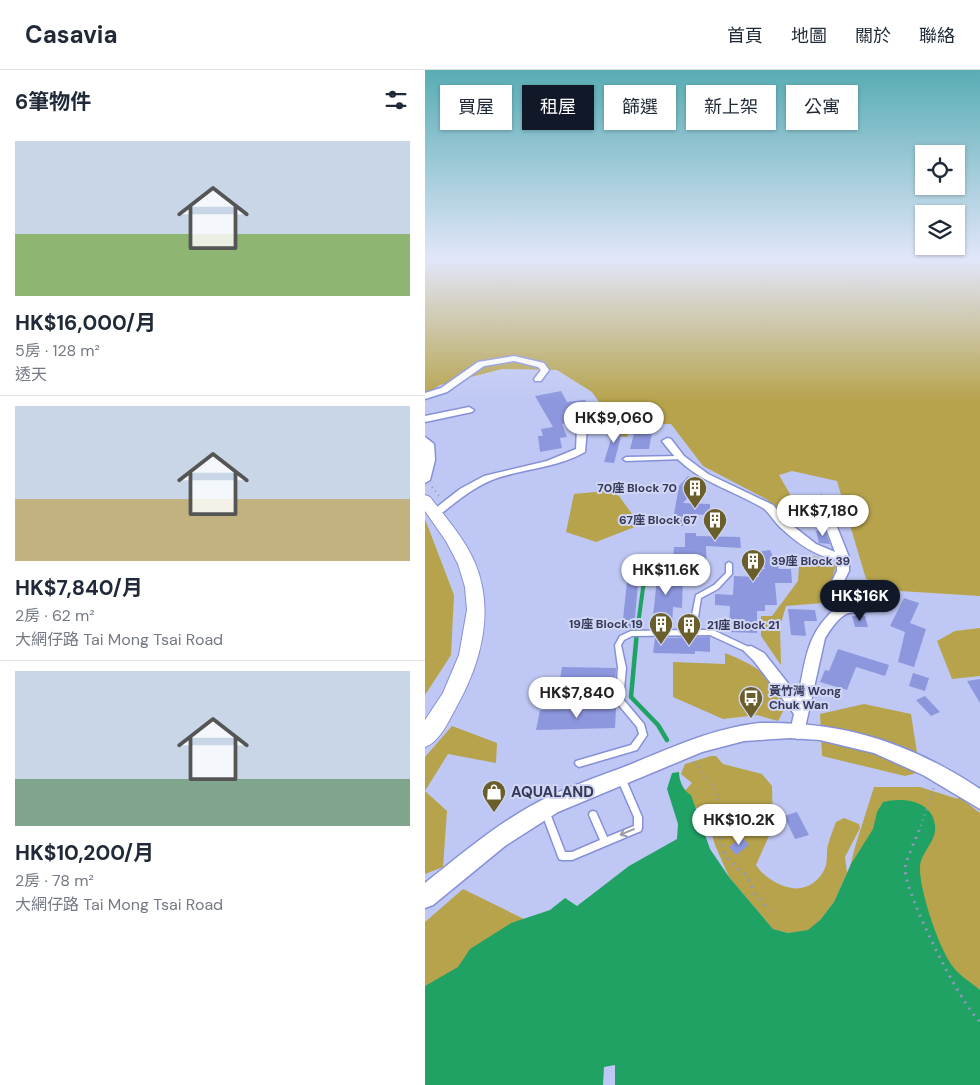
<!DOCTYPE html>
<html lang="zh-TW">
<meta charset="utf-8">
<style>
:root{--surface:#fff;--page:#f2f2f3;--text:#1f2937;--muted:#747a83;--line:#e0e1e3;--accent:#111827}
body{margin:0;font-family:"DM Sans","Noto Sans TC",sans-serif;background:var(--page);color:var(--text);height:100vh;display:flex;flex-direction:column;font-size:19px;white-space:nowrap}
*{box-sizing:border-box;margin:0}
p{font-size:16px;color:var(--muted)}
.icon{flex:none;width:28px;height:28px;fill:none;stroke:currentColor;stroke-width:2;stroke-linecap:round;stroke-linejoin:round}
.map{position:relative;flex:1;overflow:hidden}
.panel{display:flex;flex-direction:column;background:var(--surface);width:425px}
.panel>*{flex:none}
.guide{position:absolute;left:15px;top:15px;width:465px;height:45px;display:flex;gap:10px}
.controls{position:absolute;left:490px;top:75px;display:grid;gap:10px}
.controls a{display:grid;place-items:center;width:50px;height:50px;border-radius:0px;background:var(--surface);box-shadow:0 1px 4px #0004;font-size:25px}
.price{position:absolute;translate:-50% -42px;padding:0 11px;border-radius:18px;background:#fff;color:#222;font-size:16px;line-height:32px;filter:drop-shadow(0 1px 2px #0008)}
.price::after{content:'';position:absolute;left:50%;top:30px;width:15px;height:11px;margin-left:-8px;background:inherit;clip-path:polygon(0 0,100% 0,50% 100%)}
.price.current{background:var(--accent);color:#fff}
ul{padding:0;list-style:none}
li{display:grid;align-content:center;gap:10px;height:265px;padding:0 15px}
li+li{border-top:1px solid var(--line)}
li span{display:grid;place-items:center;height:155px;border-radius:0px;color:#555}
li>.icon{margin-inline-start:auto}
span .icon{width:90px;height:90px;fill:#fffc;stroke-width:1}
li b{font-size:21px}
h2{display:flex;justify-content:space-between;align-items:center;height:60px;padding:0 15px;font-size:21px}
.tag{padding:0 18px;border-radius:0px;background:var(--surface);box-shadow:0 1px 4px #0004;font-size:18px;line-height:45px}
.tag.current{background:var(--accent);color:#fff}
header{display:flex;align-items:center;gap:30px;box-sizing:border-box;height:70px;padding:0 25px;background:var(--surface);border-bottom:1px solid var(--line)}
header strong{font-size:24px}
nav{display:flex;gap:28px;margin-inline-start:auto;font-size:18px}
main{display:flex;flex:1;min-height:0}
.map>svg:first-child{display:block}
.green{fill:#b6a34c}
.water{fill:#21a265}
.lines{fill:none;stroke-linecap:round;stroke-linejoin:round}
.stream-far1{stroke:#21a265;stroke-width:4}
.stream{stroke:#21a265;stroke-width:4.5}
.building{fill:#8d97de}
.service-casing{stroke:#8690d7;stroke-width:3}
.minor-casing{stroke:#8690d7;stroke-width:3}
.tertiary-casing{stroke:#8690d7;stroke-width:3}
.secondary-casing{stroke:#8690d7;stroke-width:2}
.path-far3{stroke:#9097be;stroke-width:1;stroke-dasharray:0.5 2.5;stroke-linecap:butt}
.path-far2{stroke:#9097be;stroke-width:2;stroke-dasharray:1 4;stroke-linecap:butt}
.path-far1{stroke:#9097be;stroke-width:2.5;stroke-dasharray:1 4.5;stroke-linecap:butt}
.path{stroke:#9097be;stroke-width:3;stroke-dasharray:2 5.5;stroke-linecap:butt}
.service{fill:#fff;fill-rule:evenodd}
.minor{fill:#fff;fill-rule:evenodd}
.tertiary{fill:#fff;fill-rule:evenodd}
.secondary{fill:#fff;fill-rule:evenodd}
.oneway{stroke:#9a9cab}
.labels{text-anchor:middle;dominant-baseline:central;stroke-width:4;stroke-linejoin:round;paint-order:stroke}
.poi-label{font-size:12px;font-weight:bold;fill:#353957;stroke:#d0d6f4;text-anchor:end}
.near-poi-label{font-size:15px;font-weight:bold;fill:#353957;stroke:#d0d6f4;text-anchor:start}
</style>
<header>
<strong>Casavia</strong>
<nav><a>首頁</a><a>地圖</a><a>關於</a><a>聯絡</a></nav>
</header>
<main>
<section class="panel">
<h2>6筆物件<svg class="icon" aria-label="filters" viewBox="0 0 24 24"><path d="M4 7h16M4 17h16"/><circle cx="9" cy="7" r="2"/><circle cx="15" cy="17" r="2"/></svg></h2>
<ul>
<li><span style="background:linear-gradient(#c9d6e8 60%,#8fb573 0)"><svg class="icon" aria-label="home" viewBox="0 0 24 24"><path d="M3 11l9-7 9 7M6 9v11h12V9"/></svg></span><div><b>HK$16,000/月</b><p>5房 · 128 m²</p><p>透天</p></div></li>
<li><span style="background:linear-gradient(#c9d6e8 60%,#c2b280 0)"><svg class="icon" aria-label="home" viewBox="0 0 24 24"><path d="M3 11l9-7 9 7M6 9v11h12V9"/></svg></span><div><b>HK$7,840/月</b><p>2房 · 62 m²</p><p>大網仔路 Tai Mong Tsai Road</p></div></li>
<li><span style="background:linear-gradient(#c9d6e8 70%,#7fa58c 0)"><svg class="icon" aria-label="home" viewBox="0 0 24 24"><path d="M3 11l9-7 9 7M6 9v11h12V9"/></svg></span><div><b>HK$10,200/月</b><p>2房 · 78 m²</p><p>大網仔路 Tai Mong Tsai Road</p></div></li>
</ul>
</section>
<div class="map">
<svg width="555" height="1015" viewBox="0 0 555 1015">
<rect width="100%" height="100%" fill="#bfc8f4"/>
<path class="green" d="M0 190H210C218 198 229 189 240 190 254 192 267 198 280 190H555V526L475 521 441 509 412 411 367 401 354 405 377 445 365 449 341 429 278 396 246 354H207L202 367 182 366 185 348 167 322 132 300 77 299 15 315 0 325Z
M180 421 194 426 215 455 171 472 141 462 149 424Z
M0 449 29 525 26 585 0 625Z
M389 486 411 494 407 510 410 532 361 536 355 556 356 595 336 566V546H347L373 511 374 497Z
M555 558V606L527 609 512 571 530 561Z
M300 583C328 594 349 606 362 634L353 651 332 645 298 649 248 627V592L300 594Z
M439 634 486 644 495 702 480 706 397 686 395 644Z
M27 656 72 673 71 693 23 684 0 721V687Z
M286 686H291L298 694 337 704 347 716 348 757 331 795C338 806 350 813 362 817 378 822 394 813 400 798 403 791 401 782 403 775 405 767 408 760 411 752L419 748 434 754 435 758 420 787 422 803 409 832 395 850 383 861 363 863 348 859 304 807 290 775 284 754 282 740 249 733 267 713 256 704 260 694Z
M449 717H495L533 729V726L555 743V976L405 874 430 777Z
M0 721 22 741 18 797 0 804Z
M38 819 99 849 0 981V852Z"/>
<path class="water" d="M254 702C254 710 258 721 266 725L285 779 304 807 348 859 363 863 383 860 395 850 409 832 426 794 448 759 452 742 458 732C477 727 507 730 510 755 512 772 496 781 495 797 494 819 514 880 529 898 535 906 547 913 555 920V1015H190V995L179 997 178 1015H0V916L33 897 45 879 86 853 125 840 140 828 152 836 204 796 252 769 253 754 242 719 247 703Z"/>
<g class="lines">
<path class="stream-far1" d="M212 562 222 489"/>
<path class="stream" d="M212 561 206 627 233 655 242 670"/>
</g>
<path class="building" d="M136 321 142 332 160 330 173 349H158L137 354 142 367 135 368 137 378 115 382 113 366H118L116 359 128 357 110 326Z
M191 353 199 355 189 393 179 392Z
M211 356H228L224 379H205Z
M263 406 278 411 258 433 285 434V445L258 444V456H247L254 416Z
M384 435H390L397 453H388Z
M400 460 405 474 394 473 391 461Z
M260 463H271V466L315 467 316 478 281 476 282 502H270V487H248L249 477H260Z
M345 480 354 499H366L367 513H350L352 535H340V541H332V563L304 562 305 536 290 535V524L308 525 309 506 334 507V499H340L332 482Z
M234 488H244L243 507H258L257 538 248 537 247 558 227 557Z
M203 503H214L209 558H197Z
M479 528 494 533 485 553 501 559 489 597 473 592 480 562 465 556Z
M363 539 390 540 392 551H379L381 566 366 565Z
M427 546H440L443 557H430Z
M230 568 285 567V582L270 581V584L228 583Z
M413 579 464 595 460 606 431 597 422 620 395 612 400 600 404 601Z
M137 597 191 598 190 616 134 615Z
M488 603 504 608 500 621 484 616Z
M555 609V633L542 611Z
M500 626 515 642 506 646 491 630Z
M191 638 190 658 111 660 115 640Z
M372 742 384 765 370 769 359 746Z
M317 767 324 775 311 785 304 777Z"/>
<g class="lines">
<g class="service-casing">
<path id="service" d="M255 386 258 388 257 389 201 391 198 389 201 387Z
M304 492 307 494V504L306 505 293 519 276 528 271 560H288L328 579 329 581 328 583H324L285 565 207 566 199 570 196 575 201 598 198 629 219 654 222 665 212 680 154 697 151 695 150 693 151 691 206 675 214 664 212 657 192 633 121 632 118 631 117 629 118 627 121 626 191 627 193 598 190 575 195 566 206 561 264 560 271 525 289 515 301 503V494Z
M196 704 199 705 217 747V758L216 761 147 790H137L134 789 116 741 117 738 120 737 123 738 140 782H147L175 770 164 745 165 742 168 741 171 742 182 767 209 756V747L192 708 193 705Z"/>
</g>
<g class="minor-casing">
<path id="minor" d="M89 286 119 293 124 300 116 311H110L109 309 116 300 113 297 89 291 59 296 22 322 0 329V323L16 318 53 292Z
M44 337 49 340 47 342 0 352V346Z
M157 355 162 358 160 382C130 399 98 398 67 410 47 418 30 433 13 446L9 447 3 444 35 419 59 406 122 391 151 379 152 358Z
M0 367 9 374 10 390 5 410 0 413Z
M242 368 246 369 259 386 283 404 348 435 363 452 391 474 410 482 390 429 396 426 400 427 424 487V501L418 513 423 534 448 533 466 524 472 529C460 548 433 538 421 544 412 549 405 560 400 568L378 667 373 669 368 667 365 662 369 644 329 591 319 581 321 577 326 576 339 583 373 626C381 589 381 564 411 538L406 513 412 501V490C390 486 372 473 356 458 349 452 345 443 338 438 298 415 266 411 237 371Z"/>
</g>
<g class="tertiary-casing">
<path id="tertiary" d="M335 653C418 651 486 673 555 719V739L498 705 449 683 395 670 365 668 319 671 277 682 133 742 80 776 8 835 0 838V813C34 786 67 758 104 737 137 718 174 707 209 693 250 676 290 658 335 653Z"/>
</g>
<g class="secondary-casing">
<path id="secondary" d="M0 425 5 427C21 448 40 469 50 493 70 541 56 593 32 636 24 650 15 672 0 677V650L18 623 34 585 42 540 40 517 33 494 21 471 0 441Z"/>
</g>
<path class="path-far3" d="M312 190 316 193 410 205 460 220 478 229 555 249
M51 286 48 265 71 250 78 237 73 232 80 212 84 208 142 197 179 195 195 190"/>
<path class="path-far2" d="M7 417 15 427"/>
<path class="path-far1" d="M270 692C287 716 304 731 293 761
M494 761 509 718"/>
<path class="path" d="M293 760 300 786 323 808 330 824 345 840
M494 760C491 769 480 791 480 800 483 830 534 931 555 952"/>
<use href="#service" class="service"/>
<use href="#minor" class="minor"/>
<use href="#tertiary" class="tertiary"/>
<use href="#secondary" class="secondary"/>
</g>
<defs><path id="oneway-shaft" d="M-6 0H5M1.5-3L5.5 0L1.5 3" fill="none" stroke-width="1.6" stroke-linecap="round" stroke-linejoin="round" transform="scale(1.25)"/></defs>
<use class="oneway" href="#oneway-shaft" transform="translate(202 762) rotate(157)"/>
<linearGradient id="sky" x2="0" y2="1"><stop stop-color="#58adb4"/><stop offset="0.57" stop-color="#e2e6fa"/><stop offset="1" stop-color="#e2e6fa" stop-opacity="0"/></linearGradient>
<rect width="555" height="332" fill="url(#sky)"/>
<defs>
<g id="building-pin" transform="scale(1.25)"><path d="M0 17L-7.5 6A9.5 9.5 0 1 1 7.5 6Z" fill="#6a5e2b" stroke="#d0d6f4"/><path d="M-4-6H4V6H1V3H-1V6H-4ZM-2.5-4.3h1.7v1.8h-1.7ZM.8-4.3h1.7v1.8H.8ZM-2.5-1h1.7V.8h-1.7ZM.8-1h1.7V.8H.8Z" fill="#fff"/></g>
<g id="bus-pin" transform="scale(1.25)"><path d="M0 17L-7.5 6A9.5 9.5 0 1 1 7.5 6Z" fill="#6a5e2b" stroke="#d0d6f4"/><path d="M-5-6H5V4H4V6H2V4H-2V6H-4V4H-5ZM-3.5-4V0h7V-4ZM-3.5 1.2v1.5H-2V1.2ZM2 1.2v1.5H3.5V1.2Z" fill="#fff"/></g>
<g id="shop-pin" transform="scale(1.25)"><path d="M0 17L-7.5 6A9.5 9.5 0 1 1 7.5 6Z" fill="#6a5e2b" stroke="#d0d6f4"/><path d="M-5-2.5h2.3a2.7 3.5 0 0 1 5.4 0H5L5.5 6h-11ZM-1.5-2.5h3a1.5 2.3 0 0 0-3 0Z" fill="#fff"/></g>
</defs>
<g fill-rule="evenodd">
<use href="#building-pin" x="270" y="418"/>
<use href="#building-pin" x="290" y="450"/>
<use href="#building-pin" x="328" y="491"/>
<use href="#building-pin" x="236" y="554"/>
<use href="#building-pin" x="264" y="555"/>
<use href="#bus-pin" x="326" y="628"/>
<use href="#shop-pin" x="69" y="722"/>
</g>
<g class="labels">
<g class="poi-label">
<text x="252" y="418">70座 Block 70</text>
<text x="272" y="450">67座 Block 67</text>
<text x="346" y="491" text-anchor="start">39座 Block 39</text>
<text x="218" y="554">19座 Block 19</text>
<text x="282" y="555" text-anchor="start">21座 Block 21</text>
<text x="344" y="621" text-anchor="start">黃竹灣 Wong<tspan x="344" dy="14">Chuk Wan</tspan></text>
</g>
<g class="near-poi-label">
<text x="86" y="722">AQUALAND</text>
</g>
</g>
</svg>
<div class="controls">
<a><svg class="icon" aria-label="locate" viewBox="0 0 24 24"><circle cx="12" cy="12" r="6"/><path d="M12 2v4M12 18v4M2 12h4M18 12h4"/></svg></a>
<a><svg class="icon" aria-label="layers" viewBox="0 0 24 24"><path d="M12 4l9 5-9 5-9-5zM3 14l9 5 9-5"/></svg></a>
</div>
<b class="price" style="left:189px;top:374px">HK$9,060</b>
<b class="price" style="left:398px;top:467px">HK$7,180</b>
<b class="price" style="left:241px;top:526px">HK$11.6K</b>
<b class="price current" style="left:435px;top:552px">HK$16K</b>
<b class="price" style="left:152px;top:649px">HK$7,840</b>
<b class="price" style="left:314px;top:776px">HK$10.2K</b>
<div class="guide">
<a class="tag">買屋</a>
<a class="tag current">租屋</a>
<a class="tag">篩選</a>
<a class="tag">新上架</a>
<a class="tag">公寓</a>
</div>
</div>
</main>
